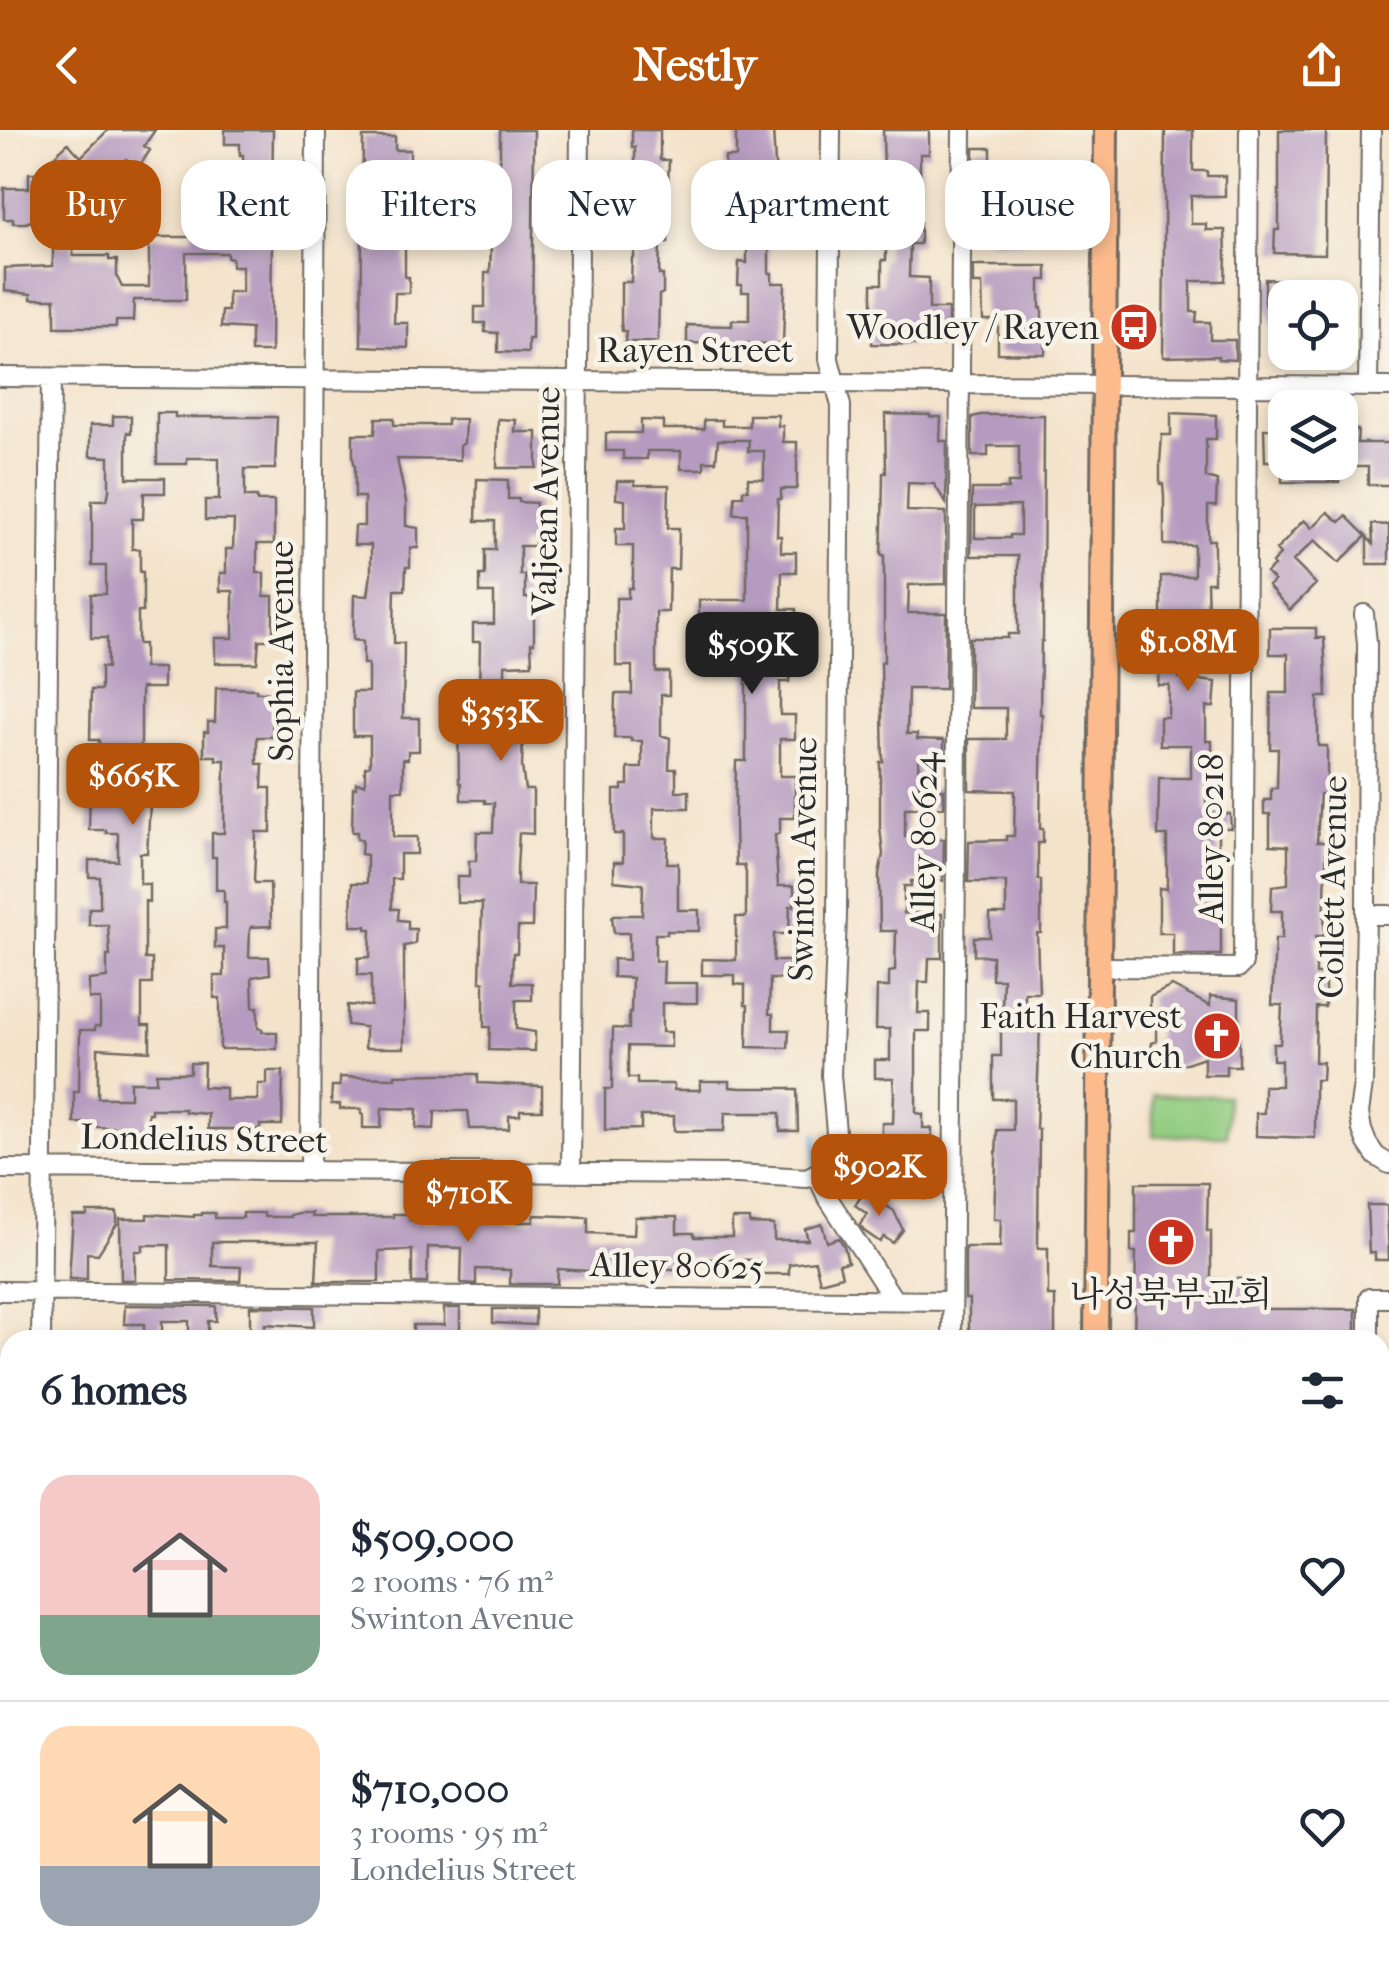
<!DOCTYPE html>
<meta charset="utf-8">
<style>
:root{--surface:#fff;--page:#f6f6f7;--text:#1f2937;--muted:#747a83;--line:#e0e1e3;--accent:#b45309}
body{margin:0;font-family:"IM FELL French Canon","Noto Serif KR",serif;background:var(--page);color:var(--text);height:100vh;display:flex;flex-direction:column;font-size:38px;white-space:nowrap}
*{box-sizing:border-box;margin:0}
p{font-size:32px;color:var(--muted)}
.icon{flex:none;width:55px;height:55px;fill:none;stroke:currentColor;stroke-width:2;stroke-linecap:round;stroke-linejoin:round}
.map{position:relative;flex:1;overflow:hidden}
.side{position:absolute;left:0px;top:1200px;width:1390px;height:642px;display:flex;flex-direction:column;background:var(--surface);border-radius:30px 30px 0 0;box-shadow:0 5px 15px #0003}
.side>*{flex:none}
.hud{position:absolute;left:30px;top:30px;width:1330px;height:90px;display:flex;gap:20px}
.buttons{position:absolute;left:1268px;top:150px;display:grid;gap:20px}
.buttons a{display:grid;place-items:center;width:90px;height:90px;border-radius:20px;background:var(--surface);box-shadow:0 5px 15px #0003;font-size:50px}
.price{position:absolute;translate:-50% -85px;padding:0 22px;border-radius:20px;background:var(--accent);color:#fff;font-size:32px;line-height:65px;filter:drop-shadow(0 2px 5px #0008)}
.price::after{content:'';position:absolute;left:50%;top:60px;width:30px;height:22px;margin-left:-15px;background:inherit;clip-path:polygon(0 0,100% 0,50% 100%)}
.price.selected{background:#222;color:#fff}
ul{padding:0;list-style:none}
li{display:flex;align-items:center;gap:30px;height:250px;padding:0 40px}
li+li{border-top:2px solid var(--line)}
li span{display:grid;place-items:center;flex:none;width:280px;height:200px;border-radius:30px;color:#555}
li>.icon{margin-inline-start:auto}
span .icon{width:120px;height:120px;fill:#fffc;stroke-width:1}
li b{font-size:42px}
h2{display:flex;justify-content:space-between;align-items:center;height:120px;padding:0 40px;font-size:42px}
.chip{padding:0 35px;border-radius:30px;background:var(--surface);box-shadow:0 5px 15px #0003;font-size:35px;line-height:90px}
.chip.selected{background:var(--accent);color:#fff}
header{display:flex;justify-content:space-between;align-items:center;height:130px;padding:0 40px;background:var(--accent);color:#fff;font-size:45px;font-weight:700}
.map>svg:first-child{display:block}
.pitch{fill:#92cc80;stroke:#5e7c56;stroke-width:2.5}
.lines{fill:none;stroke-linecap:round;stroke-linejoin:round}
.stream{stroke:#81b3ed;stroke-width:5}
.building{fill:#b69bc0;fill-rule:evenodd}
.minor-casing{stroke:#716b63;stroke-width:22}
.major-casing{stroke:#716b63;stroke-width:28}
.minor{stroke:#fff;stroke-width:18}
.major{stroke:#fbbb8d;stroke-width:22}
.labels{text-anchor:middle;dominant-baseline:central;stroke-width:9;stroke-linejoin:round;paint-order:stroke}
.poi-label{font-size:35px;fill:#2b2b2b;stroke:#f7f3e8;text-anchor:end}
.street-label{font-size:35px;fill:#2b2b2b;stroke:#f7f3e8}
</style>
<header><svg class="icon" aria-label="back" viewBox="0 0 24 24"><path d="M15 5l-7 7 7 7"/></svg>Nestly<svg class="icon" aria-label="share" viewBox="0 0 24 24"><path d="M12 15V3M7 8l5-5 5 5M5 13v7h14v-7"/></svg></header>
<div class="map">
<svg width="1389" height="1841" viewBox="0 0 1389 1841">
<rect width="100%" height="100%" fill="#f7f3e8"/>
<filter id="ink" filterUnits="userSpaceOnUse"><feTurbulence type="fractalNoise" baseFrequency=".01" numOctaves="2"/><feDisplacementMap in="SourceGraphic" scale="20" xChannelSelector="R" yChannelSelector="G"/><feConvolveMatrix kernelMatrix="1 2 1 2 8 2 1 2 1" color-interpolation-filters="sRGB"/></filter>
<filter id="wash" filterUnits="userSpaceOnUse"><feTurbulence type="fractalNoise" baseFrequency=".0048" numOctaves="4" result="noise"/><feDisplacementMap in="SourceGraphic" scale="40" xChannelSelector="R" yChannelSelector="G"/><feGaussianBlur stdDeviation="2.25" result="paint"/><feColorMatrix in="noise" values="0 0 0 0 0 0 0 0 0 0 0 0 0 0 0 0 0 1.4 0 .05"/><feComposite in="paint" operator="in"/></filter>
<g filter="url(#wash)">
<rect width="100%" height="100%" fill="#f4e3cb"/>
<path class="pitch" d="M1153 965 1227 966V1006H1153Z"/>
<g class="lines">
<path class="stream" d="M816 1005V1037"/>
</g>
<g id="blocks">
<path class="building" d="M108 0H155L144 16 150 20 139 37 126 29 89 65 53 27 68 13 81 27Z
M225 0H273L272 73H267V102H272L271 222H251V199L221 197 222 181H228V162H242V136H232V128L227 127V123H186V170H134L133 191H116V197H55V169H31V164L5 161V138L53 136V114H73V126H109V130H117V147L122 157H149V107H192V73H209V95H235L236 68 244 49 243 25H240V14H225Z
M500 0H534L532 209H528V223L498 222V203L485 202V193H475V177H485V143H490L491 116H485L486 43H500Z
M632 0H660V30H669L668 53H665L664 60V89L669 90 668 113H660L659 145H663V163L659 165 658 211 649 212H625L626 201H622L621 193V152H631L632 128H634L635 93H621V50H635V17H632Z
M736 0H773L776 51H786L785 94H775V116H769V143H772V153H785L783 214 687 213V195L732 196V190H749V162H742V155H738L739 132 747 133V100H736V89H729V75H736V41H725V27H736Z
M883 0H929V24H920V56H915V92H920V114H910L909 147 929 148V179H948V215L872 214V154H882V130H886V94H872V52H884Z
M1165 0H1193V41H1207V46H1225V66H1191V94H1206V100H1225L1226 126 1225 151H1191V182H1197L1196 192H1210V210H1235V230L1218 229V226L1163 227Z
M1279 0H1326L1325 124 1274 123 1275 100H1279Z
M363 7H395V20H410V52H398V78L412 79V105H405V147H409V163H395L394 193H408V218L361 216Z
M974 18H991V49H974Z
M29 43H46L44 86 26 93H13V89H4V58H29Z
M1017 48 1036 49 1035 61H1040L1039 80 1026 79 1023 112 988 110 987 81 996 82 997 56H1016Z
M425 60 460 61V86H425Z
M973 136H1047V150H1040V178H1042V192H1046L1045 224 998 223V190H983L982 154H973Z
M1265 149 1282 150 1285 228H1282L1265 173Z
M157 283H175V287H277L275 339H245V367H257V371H274V414H257V443H264V466H273V510H259L257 533H215V508H233V461H220V443H226V419H233L234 390H205V370H219V328H187V334H157Z
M1171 283 1216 285V309H1206V348L1217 351 1216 376H1208V410H1214V452H1207L1208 486H1214L1215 520 1180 512 1179 548 1216 552 1214 577H1206V611H1212V654H1206V683L1230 684 1231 698H1218V728H1214L1213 783H1221V825H1173V803H1159V758L1167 759V706H1158L1159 648H1191V615H1160V587H1168L1169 555H1158L1161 507V446H1194V415H1164V367L1163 354H1160V333L1162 305H1171Z
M885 284 930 285V287H941L940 311H947L946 373 934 354 908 353 907 381 946 382V454L909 455 908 483H946L945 559H908L907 604H917V609L944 610V627H918L919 659H944V677L905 678V707H913V710L944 709 943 751H911V756H904V783L942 784V828H929L928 852H919L918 883H930V901H916V983L923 984V998H932V1017H941V1034L933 1032 925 1069 872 1057 882 1010V993H893L894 963 893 948H875V930H890V899H876L877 857H889V842L895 841 896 801H880L879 744 883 724 880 697V632H883L881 532H884V425H881L882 398 883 343H886Z
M749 285H778V296H783V312H797V356L796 359H781V369H778L777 406H781V422H796V442H782L781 479H796V522H790L789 552H780V585H795V609H780V646H795V688H780V703L775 705 778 756H794V776H790L789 804H774L773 831H789L788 849H770L769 884H773V900H789L788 918 747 917 748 875H745V855L735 854V845H702V829L736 830V787H746V743L744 735H736L735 693 736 631H746V510H729V488H699V470H747V384H734L735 366H743V360H748V348L764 349V321H748L749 310H718L716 331H704V339H681V321H647V329H623V321H606V303H641V290L663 291V299H704V290H722V296H749Z
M981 285H1044L1043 511H1041L1040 584H1042L1040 699H1043V713H1038V750H1041V803H1037L1039 863H1025V895H1040L1036 999H1039L1038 1118H1048V1166H1055V1210H969V1169H965V1117H1000L1001 1089H994L997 1000H1013V969H993V926H1001V897L999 894H992V880H1002L1003 849H992V826L974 825V807H990V784H1006V752H968L969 711 1006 710V706H1014L1015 661 969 660V609H1006V578H970V508H1008V504H1018V426H971L972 359H1008V353H1019V316H988V326H972V287ZM1020 376V405H1010V408H975V377Z
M113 286H131V303L127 302V348H165V363H144L143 389H132V419H140V442H143V482H138V514H144V538H163V558H141V634H162V659H151L147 723H140V754H149V772L145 771V829H152V854H142V895H150V921L98 918V968H130V952H156V943H190V933H204L203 957 226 958V970H258V954H267V941H283L282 995H260V999H208V984L185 982V979H151V983H148V998L96 997V993H74V962H79L80 900H95V896H100V869H89V850L107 848V826H110L108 795H89V778H100V747H89V730L118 731V703H106V700H89L90 656H99V610H90L91 560H101V537L107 538V508H91V464H106V436H92V370H107L109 361V327L90 326V295H113Z
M376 288H394V295H447V289H465L464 313 460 316V330L397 329 406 372V396L418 398V418H410V437H406L405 460H395L394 498V513H404L403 588H419V621H408V629H403V660H393V707H417V724H400V749H392V779H399L398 790 408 791V799H416L415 814 404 816V918H365V897L347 895V875L371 876V845H358V828L370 827 371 799H366V796H351L352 753H367V725L361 724 362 710 357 709V702H352L353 658H356V653L365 654V637L370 635V606H353V562H368V534H363V511L353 510 354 465 368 466 371 444V415H354L355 396H364V367H355V336L353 329V304H375Z
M498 289 516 290 515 302H537V338H497Z
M1264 299H1284L1285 331H1265Z
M1340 299 1358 300 1357 313H1389V355H1368V337H1340Z
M1282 332H1340L1339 352H1282Z
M477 349 508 350V369H519V372L536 373 535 416H520V445H525V468H534V513H531L532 534 505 535V561L534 565V609L523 608 522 636 525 660H533V704L519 703 517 739V755H533L532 797H518L517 823H513L512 853H532V870H516V899L535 902V921L489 920 490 897H484V852H480L482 773H457V747H469V731H476L477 702H493L494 673H485V670H461V653H459L458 588H475V561H479L480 512H473V494H494V463H480V445H485V420H495V391H476Z
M617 351H635V355H669L668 398H679L678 439H669L668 482H656V542H669V565H661V605L670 608 669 639H676V661H689V678H654V708H668L667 733H678V780H699V801H667V804H655V831H664L663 853H697V873H662V902H671V917L628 916V948H637V954H674V960H700V951H730V957L741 958H790V960H797L798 1001H780V983H725L724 1001H674V986H641V999L605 1000V959H612L613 898 629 899V882H631L632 848 613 847V829L629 830V803H614L612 787 614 785H642L643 754 614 751V732H623V704H614V660H622V655H628V638H642V611H631V608H614L615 564H632V536H616V468H628V458H632L633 446V416H616V398H625V370L616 369Z
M1328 382 1340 392 1346 386 1366 406 1339 433 1315 410 1293 431 1316 454 1290 480 1268 456 1274 451 1266 443 1274 436 1272 433 1280 425 1276 420 1292 404 1291 403 1304 390 1312 398Z
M1372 394 1389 395V434H1367V407L1373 414Z
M1270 498H1316V508H1324L1327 567H1318V616H1327V664H1320L1317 712H1326V733L1324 806H1316V844H1325V877H1316L1315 932H1323L1322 950H1315V1008L1256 1006V983H1264V956H1281V930H1273V914H1280L1282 875H1272L1275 809H1282V781H1271L1272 756 1288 754V716L1270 715V684H1264V670H1271V658H1277L1278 619H1270L1271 563H1288V524H1270Z
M216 558 256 559V562H273L272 607H257V634H263L262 658H271V702H256L254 750 255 753H270L271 796 251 797 250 799 249 827H269L270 844 252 847 253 877H258V898L262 899V902H277V919H220V868H214V846H224V818H215V799H226V772H224V760H216V727H212V703H224L225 630H216V626H204V602H208V592H215Z
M1172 856 1210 876V866L1239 869V936H1226V945H1204V927L1172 938 1150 931 1152 913 1157 911V883L1150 880V867Z
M441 944H478V953L542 956V980H520V985L509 986V999H470L468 981H435L434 999 416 998 417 979 382 978 381 998H363V984H361V979H340V974H331L332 956H340V947L395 948V945Z
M1136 1053H1208L1207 1101H1211V1148L1245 1149V1173H1263V1179H1356V1210L1134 1208 1136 1122H1131V1103H1136Z
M865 1061 894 1081 903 1100 893 1113 884 1107 880 1112 864 1101 860 1095 867 1084 855 1075Z
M1367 1075H1387L1389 1130H1375V1123H1369Z
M87 1082H117V1094L98 1124 87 1123V1149H69L73 1086H87Z
M202 1083H215V1088H243V1083H264V1087H290V1085L298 1083H312L311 1087H393V1084H410V1090L436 1091V1085L490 1088V1085H508L507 1092H534V1085L588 1087V1103L634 1105 635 1087H677V1103H693L695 1107H732V1089H750V1094L774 1095V1110H808L805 1099 822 1094 827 1112 839 1108 844 1116 848 1132 839 1134 842 1146 820 1152 815 1131 789 1134V1144H756V1130L678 1128V1139H629V1130L603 1129V1142L558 1139 557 1154H510V1140L476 1139V1154L461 1153 462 1118 428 1117 427 1153H412V1120L379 1121V1152H316L318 1112H212V1136L241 1137 240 1151 169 1150V1115H143V1121H135V1150H121L120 1089H147V1084L194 1087V1085H202Z
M125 1175 216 1176V1191H208V1210H189V1191H162V1210H144V1194H124Z
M250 1176 314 1177V1197L265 1194V1207H250Z
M444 1178H460V1200H456V1210H413V1195H444Z
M493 1179H535V1195L493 1193Z"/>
</g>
</g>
<g filter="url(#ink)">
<use href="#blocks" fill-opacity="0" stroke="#716b63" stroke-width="2.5"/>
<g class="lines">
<g class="minor-casing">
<path id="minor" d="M0 247 1389 257
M1368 257 1371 0
M1364 484 1367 513 1366 785 1363 954 1359 983 1362 1000 1367 1013 1376 1026 1389 1034
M1366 785H1389
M1100 837 1238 838 1243 833 1249 0
M0 1039 737 1044 807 1048 824 1039 834 1015 836 1002 831 945 837 786 841 276 829 229 831 0
M310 1042 316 0
M571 1043 580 0
M817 1045 826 1065 894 1170
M0 1161 952 1171
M41 1210 51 248
M952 1210 962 0
M1369 1210V1168H1389
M0 1436H10
M0 1566H10
M0 1826H10
M180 1832V1841
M1369 1838H1389
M565 1841V1832"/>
</g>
<g class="major-casing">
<path id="major" d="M1096 1210 1106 0
M0 1299H10
M1380 1310H1389
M1091 1841V1832"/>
</g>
<use href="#minor" class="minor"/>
<use href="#major" class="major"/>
</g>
</g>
<defs>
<g id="bus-disc" transform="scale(2.5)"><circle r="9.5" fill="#c8321e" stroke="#f7f3e8"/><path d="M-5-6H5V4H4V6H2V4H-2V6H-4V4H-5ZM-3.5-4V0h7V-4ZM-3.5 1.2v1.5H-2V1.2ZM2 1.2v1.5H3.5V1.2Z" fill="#fff"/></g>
<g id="church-disc" transform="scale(2.5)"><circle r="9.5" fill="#c8321e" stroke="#f7f3e8"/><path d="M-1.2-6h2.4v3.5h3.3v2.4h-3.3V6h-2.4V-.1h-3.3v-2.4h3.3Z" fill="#fff"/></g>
</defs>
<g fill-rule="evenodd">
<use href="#bus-disc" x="1134" y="197"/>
<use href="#church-disc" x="1217" y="906"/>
<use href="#church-disc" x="1171" y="1112"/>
</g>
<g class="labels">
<g class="poi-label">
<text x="1099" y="197">Woodley / Rayen</text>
<text x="1182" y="886">Faith Harvest<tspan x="1182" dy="40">Church</tspan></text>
<text x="1171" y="1164" text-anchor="middle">나성북부교회</text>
</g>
<g class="street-label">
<text x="695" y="220">Rayen Street</text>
<text transform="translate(546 371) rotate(-89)">Valjean Avenue</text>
<text transform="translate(281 521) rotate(-90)">Sophia Avenue</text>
<text transform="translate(1211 708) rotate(-90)">Alley 80218</text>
<text transform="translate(924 712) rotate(-89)">Alley 80624</text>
<text transform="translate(803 729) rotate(-89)">Swinton Avenue</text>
<text transform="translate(1333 757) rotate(-89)">Collett Avenue</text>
<text transform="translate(204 1009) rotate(1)">Londelius Street</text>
<text transform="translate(677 1136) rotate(1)">Alley 80625</text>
</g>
</g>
</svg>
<div class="buttons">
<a><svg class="icon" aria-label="locate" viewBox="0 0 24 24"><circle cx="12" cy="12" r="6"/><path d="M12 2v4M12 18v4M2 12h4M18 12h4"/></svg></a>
<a><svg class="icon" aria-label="layers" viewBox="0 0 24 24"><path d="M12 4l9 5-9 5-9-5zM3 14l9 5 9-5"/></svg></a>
</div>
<b class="price" style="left:1188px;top:564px">$1.08M</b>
<b class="price selected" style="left:752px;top:567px">$509K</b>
<b class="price" style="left:501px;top:634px">$353K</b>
<b class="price" style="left:133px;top:698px">$665K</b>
<b class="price" style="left:879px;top:1089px">$902K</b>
<b class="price" style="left:468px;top:1115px">$710K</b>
<div class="hud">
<a class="chip selected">Buy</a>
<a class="chip">Rent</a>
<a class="chip">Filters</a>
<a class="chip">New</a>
<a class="chip">Apartment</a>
<a class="chip">House</a>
</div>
<section class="side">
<h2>6 homes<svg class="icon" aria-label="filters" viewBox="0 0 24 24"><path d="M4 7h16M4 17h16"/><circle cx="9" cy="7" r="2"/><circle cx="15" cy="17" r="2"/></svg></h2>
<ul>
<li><span style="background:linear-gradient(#f6c9c9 70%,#7fa58c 0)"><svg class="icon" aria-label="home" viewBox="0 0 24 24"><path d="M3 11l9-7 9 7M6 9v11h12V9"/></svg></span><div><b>$509,000</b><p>2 rooms · 76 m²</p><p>Swinton Avenue</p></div><svg class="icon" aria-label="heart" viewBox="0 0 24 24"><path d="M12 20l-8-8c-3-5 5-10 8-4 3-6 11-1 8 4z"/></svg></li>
<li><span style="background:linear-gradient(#ffd9b3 70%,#9aa5b1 0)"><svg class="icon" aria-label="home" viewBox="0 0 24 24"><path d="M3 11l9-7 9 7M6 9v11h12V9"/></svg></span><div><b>$710,000</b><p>3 rooms · 95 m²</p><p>Londelius Street</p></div><svg class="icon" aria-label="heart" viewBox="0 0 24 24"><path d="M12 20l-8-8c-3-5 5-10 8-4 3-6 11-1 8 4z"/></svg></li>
</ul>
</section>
</div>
